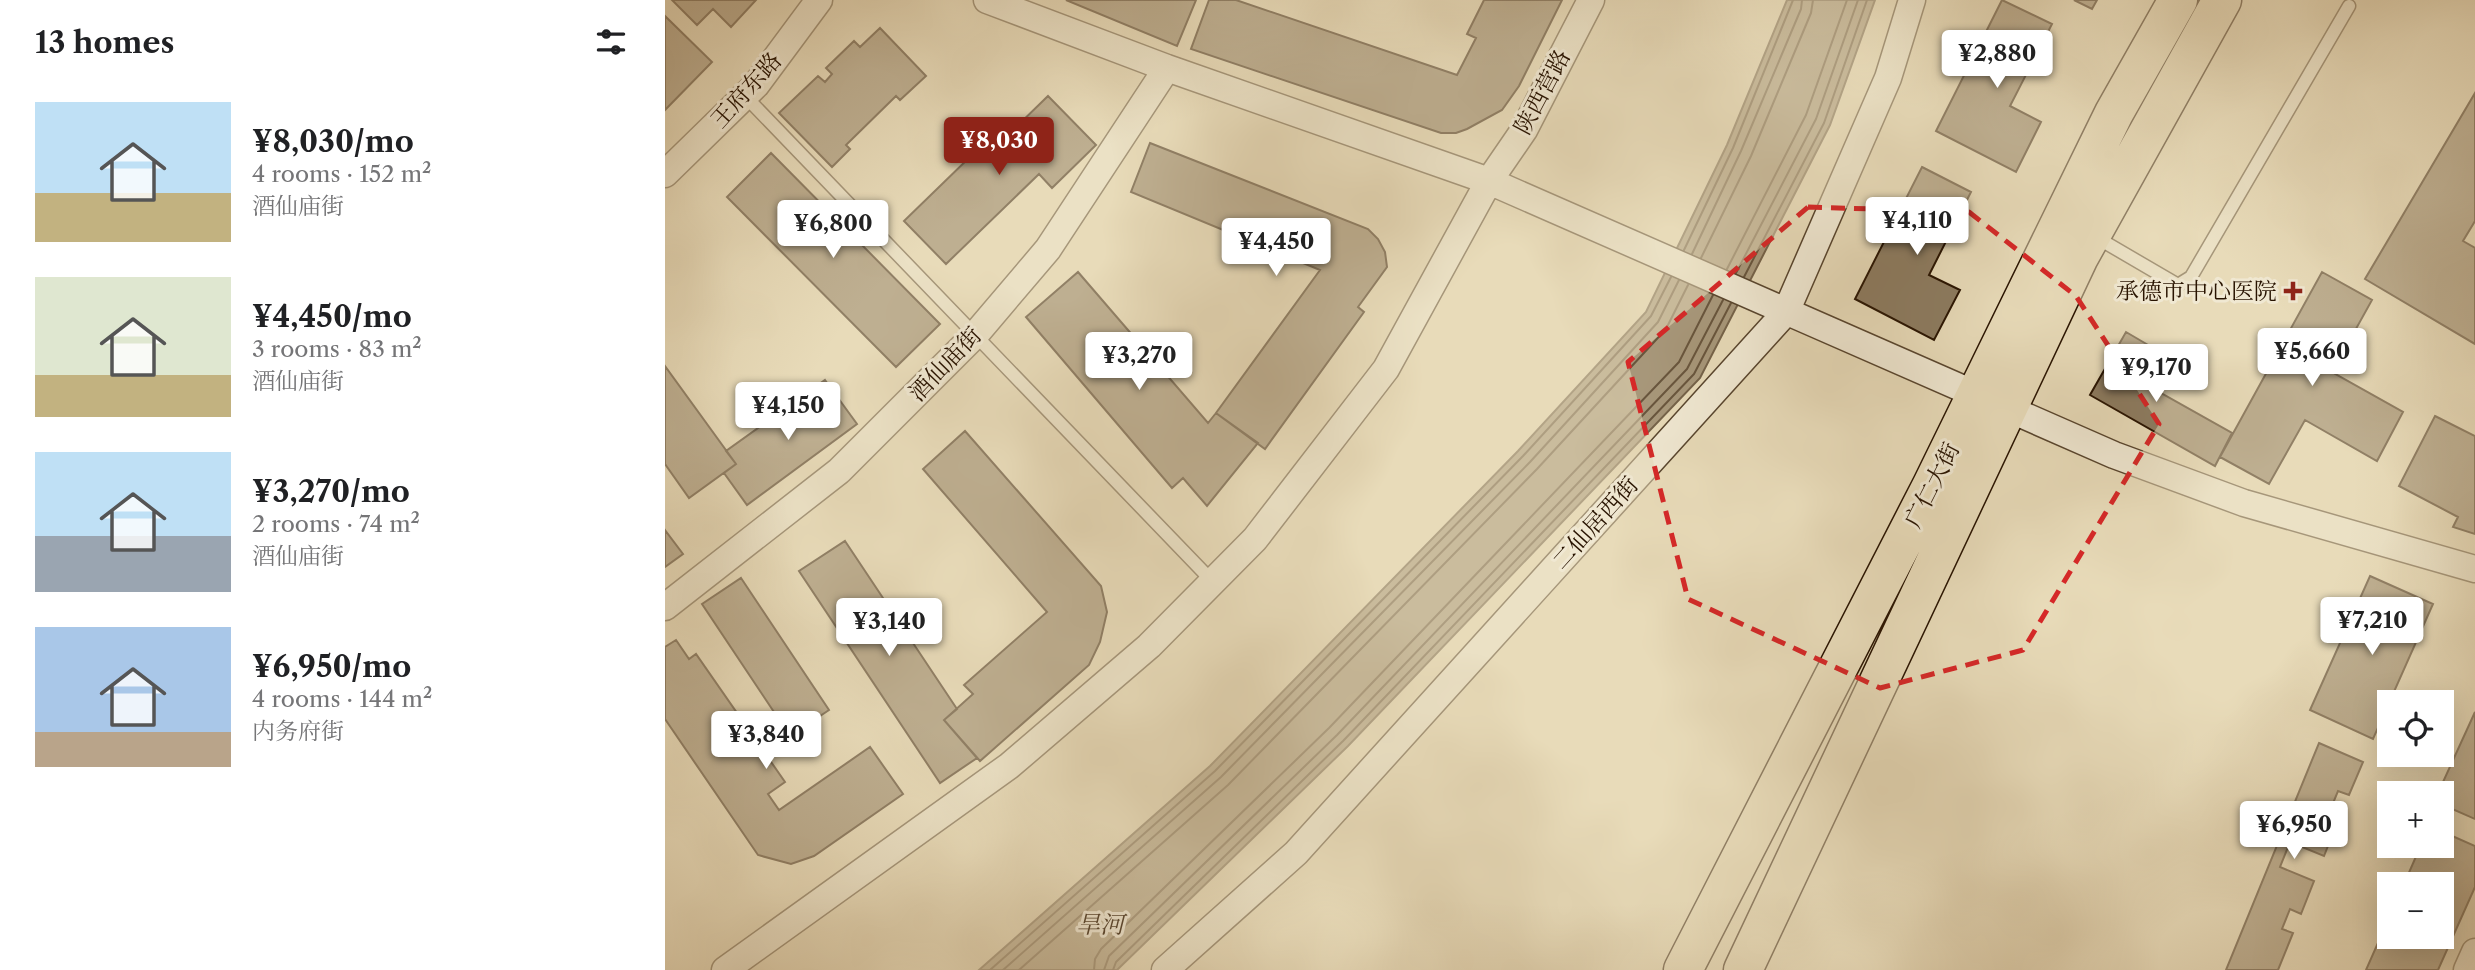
<!DOCTYPE html>
<meta charset="utf-8">
<style>
:root{--surface:#fff;--page:#f2f2f2;--text:#202124;--muted:#757577;--accent:#8f2418}
body{margin:0;font-family:"Libre Caslon Text","Noto Serif SC",serif;background:var(--page);color:var(--text);height:100vh;display:flex;flex-direction:column;font-size:26px;white-space:nowrap}
*{box-sizing:border-box;margin:0}
p{font-size:23px;color:var(--muted)}
.icon{flex:none;width:38px;height:38px;fill:none;stroke:currentColor;stroke-width:2;stroke-linecap:round;stroke-linejoin:round}
.map{position:relative;flex:1;overflow:hidden}
.panel{display:flex;flex-direction:column;background:var(--surface);width:665px}
.panel>*{flex:none}
.fabs{position:absolute;left:1712px;top:690px;display:grid;gap:14px}
.fabs a{display:grid;place-items:center;width:77px;height:77px;border-radius:0px;background:var(--surface);box-shadow:0 7px 28px #0002;font-size:35px}
.price{position:absolute;translate:-50% -60px;padding:0 16px;border-radius:7px;background:#fff;color:#222;font-size:23px;line-height:46px;filter:drop-shadow(0 2px 4px #0008)}
.price::after{content:'';position:absolute;left:50%;top:42px;width:21px;height:16px;margin-left:-10px;background:inherit;clip-path:polygon(0 0,100% 0,50% 100%)}
.price.selected{background:var(--accent);color:#fff}
ul{padding:0;list-style:none}
li{display:flex;align-items:center;gap:21px;height:175px;padding:0 35px}
li span{display:grid;place-items:center;flex:none;width:196px;height:140px;border-radius:0px;color:#555}
li>.icon{margin-inline-start:auto}
span .icon{width:84px;height:84px;fill:#fffc;stroke-width:1}
li b{font-size:30px}
h2{display:flex;justify-content:space-between;align-items:center;height:84px;padding:0 35px;font-size:30px}
main{display:flex;flex:1;min-height:0}
.map>svg:first-child{display:block}
.water{fill:#a7977a;stroke:#746249;stroke-width:2}
.lines{fill:none;stroke-linecap:round;stroke-linejoin:round}
.shore{stroke:#68553d;stroke-width:2}
.building{fill:#8c7b60;stroke:#281300;stroke-width:2}
.lane-casing{stroke:#58452e;stroke-width:15}
.street-casing{stroke:#58452e;stroke-width:29}
.primary-casing{stroke:#281300;stroke-width:41}
.lane{stroke:#f0e8d2;stroke-width:12}
.street{stroke:#f0e8d2;stroke-width:26}
.primary{stroke:#e8dbb9;stroke-width:38}
.marked{fill:none;stroke:#d62828;stroke-width:5;stroke-dasharray:14 9;stroke-linejoin:round}
.poi-dot{fill:#8f2418;stroke:#f0e8d2;stroke-width:2.5}
.labels{text-anchor:middle;dominant-baseline:central;stroke-width:6;stroke-linejoin:round;paint-order:stroke}
.street-label{font-size:23px;fill:#281300;stroke:#f0e8d2}
.poi-label{font-size:23px;fill:#281300;stroke:#f0e8d2;text-anchor:end}
.water-label{font-size:24px;font-style:italic;fill:#5b4831;stroke:#f0e8d2}
</style>
<main>
<section class="panel">
<h2>13 homes<svg class="icon" aria-label="filters" viewBox="0 0 24 24"><path d="M4 7h16M4 17h16"/><circle cx="9" cy="7" r="2"/><circle cx="15" cy="17" r="2"/></svg></h2>
<ul>
<li><span style="background:linear-gradient(#bfe0f5 65%,#c2b280 0)"><svg class="icon" aria-label="home" viewBox="0 0 24 24"><path d="M3 11l9-7 9 7M6 9v11h12V9"/></svg></span><div><b>¥8,030/mo</b><p>4 rooms · 152 m²</p><p>酒仙庙街</p></div></li>
<li><span style="background:linear-gradient(#dfe7d0 70%,#c2b280 0)"><svg class="icon" aria-label="home" viewBox="0 0 24 24"><path d="M3 11l9-7 9 7M6 9v11h12V9"/></svg></span><div><b>¥4,450/mo</b><p>3 rooms · 83 m²</p><p>酒仙庙街</p></div></li>
<li><span style="background:linear-gradient(#bfe0f5 60%,#9aa5b1 0)"><svg class="icon" aria-label="home" viewBox="0 0 24 24"><path d="M3 11l9-7 9 7M6 9v11h12V9"/></svg></span><div><b>¥3,270/mo</b><p>2 rooms · 74 m²</p><p>酒仙庙街</p></div></li>
<li><span style="background:linear-gradient(#a9c7e8 75%,#b9a48a 0)"><svg class="icon" aria-label="home" viewBox="0 0 24 24"><path d="M3 11l9-7 9 7M6 9v11h12V9"/></svg></span><div><b>¥6,950/mo</b><p>4 rooms · 144 m²</p><p>内务府街</p></div></li>
</ul>
</section>
<div class="map">
<svg width="1810" height="970" viewBox="0 0 1810 970">
<rect width="100%" height="100%" fill="#e8dbb9"/>
<filter id="stains"><feTurbulence type="fractalNoise" baseFrequency=".00286" numOctaves="4"/><feColorMatrix values="0 0 0 0 .2 0 0 0 0 .09 0 0 0 0 .02 0 0 0 .5 -.17"/></filter>
<radialGradient id="worn" r=".72"><stop offset=".6" stop-color="#630" stop-opacity="0"/><stop offset="1" stop-color="#630" stop-opacity=".3"/></radialGradient>
<path class="water" d="M1122 0H1210L1165 125 1035 378 683 746 452 970H314L545 766 853 451 981 312 1062 145Z"/>
<g class="lines">
<path class="shore" d="M1019 250 1068 148 1128 0
M1027 254 1076 151 1136 9 1137 0
M1036 258 1086 156 1146 13 1148 0
M1062 269 1141 115 1182 0
M1071 273 1151 119 1193 0
M1079 277 1159 123 1202 0
M325 970 550 771 858 456 986 316 1006 277
M338 970 556 777 865 462 993 322 1014 280
M354 970 563 785 872 469 1001 329 1023 285
M429 970 430 959 436 949 664 728 1014 362 1048 295
M439 970 444 956 672 735 1022 369 1058 300
M448 970 451 962 678 741 1029 374 1066 303"/>
</g>
<path class="building" d="M7 0H91L66 27 48 9 32 25Z
M401 0H531L512 46Z
M544 0H571L792 75 811 38 802 34 819 0H897L854 86 837 110 802 129 791 133H776L526 49Z
M1337 0 1387 24 1345 106 1376 122 1351 172 1271 131Z
M1409 0H1432L1427 9Z
M0 16 47 62 0 110Z
M215 28 261 76 235 100 231 96 181 145 185 149 167 167 114 113 153 76 160 82 167 74 161 68 189 41 195 47Z
M1810 93V221L1798 241 1810 248V344L1700 279Z
M383 96 431 145 387 188 374 174 281 264 239 221 342 121 349 129Z
M485 143 703 229 713 239 720 252 722 267 693 307 699 312 600 449 551 413 655 270 466 192Z
M106 153 275 324 231 367 62 197Z
M1257 167 1306 192 1264 275 1295 290 1269 340 1190 299Z
M413 272 543 423 551 413 593 443 542 506 518 478 507 488 361 317Z
M1657 272 1707 300 1667 372 1738 412 1712 461 1640 420 1604 484 1555 457Z
M1461 332 1490 349 1473 380 1567 433 1550 466 1425 395Z
M0 366 71 464 24 498 0 464Z
M160 380 192 424 82 505 59 473 71 464 61 451Z
M1770 416 1810 436V534L1788 527 1793 517 1734 486Z
M300 431 436 586 442 612 435 642 424 665 315 761 279 720 308 694 299 685 382 612 258 469Z
M0 530 18 554 0 567Z
M180 541 292 709 279 720 312 758 275 783 134 571Z
M1705 576 1768 604 1708 739 1645 710Z
M76 578 164 710 125 736 37 604Z
M11 640 24 659 31 654 120 782 103 794 114 810 205 747 238 794 149 856 126 864 93 855 0 719V647Z
M1810 712V819L1776 804V793H1773Z
M1654 743 1698 762 1684 795 1673 791 1666 808 1676 813 1659 856 1625 842 1615 867 1649 881 1636 914 1625 909 1617 929 1628 933 1613 970H1561Z
M1776 831 1810 846V887L1773 970H1701L1724 918V936H1776V884H1739L1756 845H1776Z"/>
<g class="lines">
<g class="lane-casing">
<path id="lane" d="M80 96 548 582
M1429 236 1513 285 1526 277 1684 6"/>
</g>
<g class="street-casing">
<path id="street" d="M322 0 502 68 824 181 1449 455 1579 503 1810 569
M0 174 91 85 154 0
M0 607 174 471 310 335 383 249 502 68
M60 970 344 766 484 646 590 539 721 369 824 181 859 130 926 0
M500 970 631 853 1121 312 1223 78 1247 0
M1802 970 1810 952"/>
</g>
<g class="primary-casing">
<path id="primary" d="M1018 970 1267 485 1449 113 1513 0
M1078 970 1414 257 1557 0"/>
</g>
<use href="#lane" class="lane"/>
<use href="#street" class="street"/>
<use href="#primary" class="primary"/>
</g>
<path d="M0 0H1810V970H0ZM1143 207 1304 212 1411 296 1494 424 1358 650 1215 688 1023 599 963 362Z" fill="#e8dbb9" fill-opacity=".55" fill-rule="evenodd"/>
<path class="marked" d="M1143 207 1304 212 1411 296 1494 424 1358 650 1215 688 1023 599 963 362Z"/>
<path class="poi-dot" d="M1624.5 280.5h7v7h7v7h-7v7h-7v-7h-7v-7h7z"/>
<g class="labels">
<g class="street-label">
<text transform="translate(81 90) rotate(-48)">王府东路</text>
<text transform="translate(877 92) rotate(-62)">陕西营路</text>
<text transform="translate(280 364) rotate(-46)">酒仙庙街</text>
<text transform="translate(1267 485) rotate(-63)">广仁大街</text>
<text transform="translate(930 523) rotate(-48)">二仙居西街</text>
</g>
<g class="poi-label">
<text x="1612" y="291">承德市中心医院</text>
</g>
<g class="water-label">
<text x="435" y="924">旱河</text>
</g>
</g>
<rect width="100%" height="100%" filter="url(#stains)"/>
<rect width="100%" height="100%" fill="url(#worn)"/>
</svg>
<div class="fabs">
<a><svg class="icon" aria-label="locate" viewBox="0 0 24 24"><circle cx="12" cy="12" r="6"/><path d="M12 2v4M12 18v4M2 12h4M18 12h4"/></svg></a>
<a>+</a>
<a>−</a>
</div>
<b class="price" style="left:1332px;top:90px">¥2,880</b>
<b class="price selected" style="left:334px;top:177px">¥8,030</b>
<b class="price" style="left:1252px;top:257px">¥4,110</b>
<b class="price" style="left:168px;top:260px">¥6,800</b>
<b class="price" style="left:611px;top:278px">¥4,450</b>
<b class="price" style="left:1647px;top:388px">¥5,660</b>
<b class="price" style="left:474px;top:392px">¥3,270</b>
<b class="price" style="left:1491px;top:404px">¥9,170</b>
<b class="price" style="left:123px;top:442px">¥4,150</b>
<b class="price" style="left:1707px;top:657px">¥7,210</b>
<b class="price" style="left:224px;top:658px">¥3,140</b>
<b class="price" style="left:101px;top:771px">¥3,840</b>
<b class="price" style="left:1629px;top:861px">¥6,950</b>
</div>
</main>
